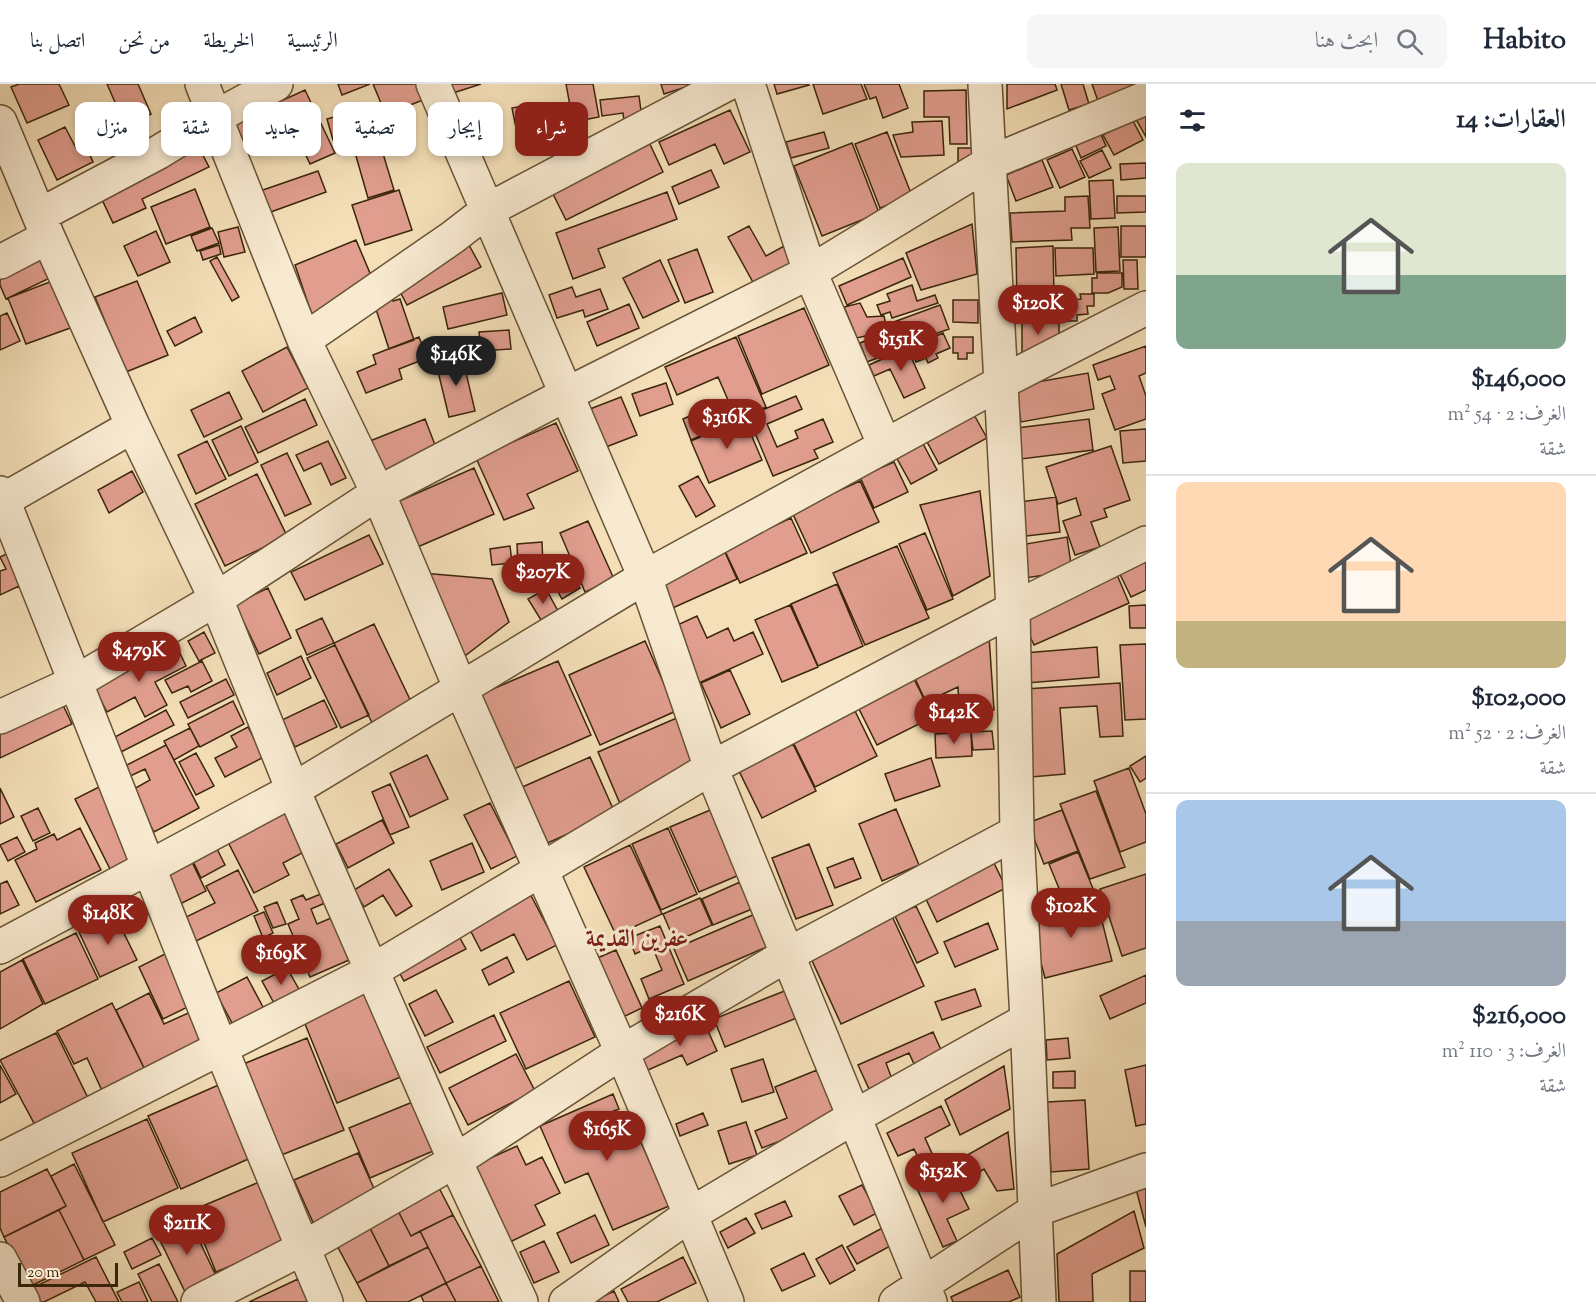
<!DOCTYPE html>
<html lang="ar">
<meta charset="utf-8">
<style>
:root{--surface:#fff;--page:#f6f6f7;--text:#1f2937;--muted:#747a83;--line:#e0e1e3;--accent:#8f2418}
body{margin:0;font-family:"Sorts Mill Goudy",Amiri,serif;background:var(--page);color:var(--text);direction:rtl;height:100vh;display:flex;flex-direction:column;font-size:22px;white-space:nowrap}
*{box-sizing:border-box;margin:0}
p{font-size:20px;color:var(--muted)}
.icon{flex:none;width:33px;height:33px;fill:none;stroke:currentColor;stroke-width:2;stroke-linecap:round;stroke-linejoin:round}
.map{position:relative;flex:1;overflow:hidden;direction:ltr}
.side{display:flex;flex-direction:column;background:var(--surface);width:450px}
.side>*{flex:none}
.top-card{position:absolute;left:18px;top:18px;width:570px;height:54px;direction:rtl;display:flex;gap:12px}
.scale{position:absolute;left:18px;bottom:15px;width:100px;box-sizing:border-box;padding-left:6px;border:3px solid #3a260b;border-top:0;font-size:16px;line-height:21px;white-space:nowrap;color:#3a260b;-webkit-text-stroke:4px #f8ead1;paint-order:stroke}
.price{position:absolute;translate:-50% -51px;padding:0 14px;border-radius:21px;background:var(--accent);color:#fff;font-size:20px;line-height:39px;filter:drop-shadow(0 2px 3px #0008)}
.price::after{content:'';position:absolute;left:50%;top:36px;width:18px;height:14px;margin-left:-9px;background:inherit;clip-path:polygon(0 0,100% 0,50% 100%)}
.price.selected{background:#222;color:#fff}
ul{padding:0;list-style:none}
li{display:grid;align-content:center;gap:12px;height:318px;padding:0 30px}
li+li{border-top:2px solid var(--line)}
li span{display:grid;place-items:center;height:186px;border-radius:12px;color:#555}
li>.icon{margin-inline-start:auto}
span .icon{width:108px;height:108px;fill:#fffc;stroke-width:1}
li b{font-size:26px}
h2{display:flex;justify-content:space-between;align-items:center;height:72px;padding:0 30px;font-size:26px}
.tag{padding:0 21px;border-radius:12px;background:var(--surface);box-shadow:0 3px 9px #0003;font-size:21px;line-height:54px}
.tag.selected{background:var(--accent);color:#fff}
header{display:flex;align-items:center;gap:36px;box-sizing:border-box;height:84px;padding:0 30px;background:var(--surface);border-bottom:2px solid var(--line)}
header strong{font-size:28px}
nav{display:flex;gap:33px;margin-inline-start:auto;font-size:21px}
.search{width:420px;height:54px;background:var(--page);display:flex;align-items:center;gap:15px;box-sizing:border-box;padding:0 21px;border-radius:12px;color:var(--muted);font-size:22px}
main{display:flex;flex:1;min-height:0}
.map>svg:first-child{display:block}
.building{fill:#e19e8f;stroke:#3a260b;stroke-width:1.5}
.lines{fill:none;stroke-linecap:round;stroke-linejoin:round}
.minor-casing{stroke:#685436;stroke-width:36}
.minor{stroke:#f8ead1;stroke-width:33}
.labels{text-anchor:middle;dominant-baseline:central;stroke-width:6;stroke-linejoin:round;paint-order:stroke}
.district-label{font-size:24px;font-weight:bold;fill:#7a1f14;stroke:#f8ead1}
</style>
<header>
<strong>Habito</strong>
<div class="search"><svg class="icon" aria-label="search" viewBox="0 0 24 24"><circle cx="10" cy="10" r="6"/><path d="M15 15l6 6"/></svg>ابحث هنا</div>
<nav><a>الرئيسية</a><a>الخريطة</a><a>من نحن</a><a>اتصل بنا</a></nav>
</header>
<main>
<section class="side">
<h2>العقارات: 14<svg class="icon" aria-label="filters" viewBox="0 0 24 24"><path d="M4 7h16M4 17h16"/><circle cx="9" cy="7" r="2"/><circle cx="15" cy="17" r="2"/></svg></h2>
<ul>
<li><span style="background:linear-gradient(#dfe7d0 60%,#7fa58c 0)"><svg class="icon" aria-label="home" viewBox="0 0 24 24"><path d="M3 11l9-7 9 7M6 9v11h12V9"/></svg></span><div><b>$146,000</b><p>الغرف: 2 · 54 m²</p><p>شقة</p></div></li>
<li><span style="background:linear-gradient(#ffd9b3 75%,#c2b280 0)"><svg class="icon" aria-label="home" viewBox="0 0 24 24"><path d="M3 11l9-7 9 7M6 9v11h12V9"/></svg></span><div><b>$102,000</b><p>الغرف: 2 · 52 m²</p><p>شقة</p></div></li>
<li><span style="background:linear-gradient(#a9c7e8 65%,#9aa5b1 0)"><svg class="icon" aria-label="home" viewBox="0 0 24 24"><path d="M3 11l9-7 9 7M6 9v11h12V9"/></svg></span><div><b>$216,000</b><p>الغرف: 3 · 110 m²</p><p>شقة</p></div></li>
</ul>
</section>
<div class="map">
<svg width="1146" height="1218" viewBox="0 0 1146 1218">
<rect width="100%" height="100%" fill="#f4dfb8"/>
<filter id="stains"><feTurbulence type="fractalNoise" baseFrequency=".00333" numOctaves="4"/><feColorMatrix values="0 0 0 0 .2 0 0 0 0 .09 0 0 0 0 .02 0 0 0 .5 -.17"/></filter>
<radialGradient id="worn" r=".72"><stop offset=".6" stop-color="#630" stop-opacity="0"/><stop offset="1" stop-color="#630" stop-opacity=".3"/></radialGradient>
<path class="building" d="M19 0H59L69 21 27 39 11 3Z
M107 0H138L151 30 125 41Z
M338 0H370L342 11Z
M373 0H419L425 15 386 31Z
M450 0H481L453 9Z
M566 0H593L599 33 573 38Z
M661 0H695L664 10Z
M774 0H808L809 1 777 10Z
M813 0H861L867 15 823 30Z
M864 0H899L908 24 883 34 876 13 870 15Z
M1007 0H1055L1057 6 1007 25Z
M1061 0H1083L1089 20 1069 26Z
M1092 0H1145L1098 17Z
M305 6 335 69 310 80 303 65 293 69 286 55 303 47 296 32 279 40 270 22Z
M966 6 967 60H950L949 33H924V7Z
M639 12 642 34 624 37 623 29 602 32 600 16Z
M538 19 546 58 520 64 512 24Z
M1146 20V53L1132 28Z
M369 23 394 106 368 114 350 51 333 56 327 35Z
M730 26 750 68 724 80 715 60 669 81 659 58Z
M266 27 276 49 244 64 234 41Z
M1132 35 1143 56 1114 71 1103 51Z
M942 37 944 71 901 73 893 51 913 48 912 38Z
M65 43 76 64 85 60 93 78 57 96 38 56Z
M1099 46 1106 62 1081 74 1074 57Z
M824 48 829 64 791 74 786 58Z
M887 48 912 112 880 124 855 60Z
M648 56 663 88 566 136 550 104Z
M852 59 879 129 822 152 794 82Z
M197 60 209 83 142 115 146 124 113 139 98 107Z
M958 64H972V77H958Z
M1072 65 1085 93 1060 104 1047 76Z
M1102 66 1111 84 1089 94 1080 77Z
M1042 76 1053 103 1016 117 1006 91Z
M1146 79V94L1121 96 1120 80Z
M711 86 719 103 679 120 672 103Z
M318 87 326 108 268 129 260 107Z
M1113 96 1115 134 1091 135 1089 97Z
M195 105 210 143 166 160 151 123Z
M399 106 412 146 365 161 352 121Z
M667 108 677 135 598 165 605 183 573 195 556 149Z
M1088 112 1090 144H1071L1072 156 1012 158 1010 129 1065 127V113Z
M1117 112H1146V128L1117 129Z
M972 140 977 190 921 206 906 169Z
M749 142 766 172 786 161 795 177 754 200 728 153Z
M1121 142H1146V173H1121Z
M238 143 245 168 224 173 218 148Z
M1118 143 1120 187 1096 188 1094 144Z
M212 144 219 159 197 167 191 152Z
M156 147 170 178 138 192 124 162Z
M356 156 375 201 315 240 295 181Z
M219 161 221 170 203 176 200 167Z
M469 161 481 183 407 221 395 198Z
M1053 162 1054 212H1044L1045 226H1031V220L1017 221 1016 164Z
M1055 164H1093L1094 190 1056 192Z
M697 165 713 208 685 219 668 176Z
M40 166 54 192 6 215 0 201V185Z
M217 173 239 213 232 217 210 177Z
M903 174 911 193 847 221 839 202Z
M660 176 679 217 643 234 623 194Z
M1123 176H1137L1138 205H1124Z
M1097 189H1122V203L1108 209H1092V194H1097Z
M55 196 73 243 26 260 8 214Z
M137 197 168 271 126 288 95 213Z
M912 201 917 217 935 211 938 219 892 234 890 228 881 231 877 221 890 217 887 210Z
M572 203 576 213 600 205 608 225 585 233 583 226 557 234 549 211Z
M389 205 393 217 400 215 414 256 389 265 374 219Z
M502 209 507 231 448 245 443 223Z
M1080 210H1094V222H1087L1088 230 1077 231V237H1046V216L1081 215Z
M953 216H978V239L953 238Z
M860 219 867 233 884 232 887 247 857 254 844 223Z
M629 220 639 244 597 262 587 238Z
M940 221 949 245 900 262 891 239Z
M804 224 829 281 762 310 738 252Z
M7 229 20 257 0 266V232Z
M195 233 202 248 175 262 167 247Z
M1022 238H1059V251L1038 269H1022Z
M509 246 511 265 481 267 479 248Z
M891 247 898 266 867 278 860 259Z
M943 249 950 264 936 270 938 274 928 279 926 274 916 278 910 263Z
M419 253 427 274 399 285 402 295 366 309 357 288 376 280 373 271Z
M478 253 482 267 434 278 430 264Z
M736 253 766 323 691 356 683 335 728 316 718 293 677 311 665 283Z
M953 253H973V269H967V275H958V269H953Z
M1146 262V289L1139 292 1146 312V335L1115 346 1102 310 1115 305 1110 292 1098 296 1093 281Z
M287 263 308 304 263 328 242 287Z
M907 264 925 304 904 314 890 285 874 292 869 281Z
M462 272 475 327 449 333 436 279Z
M1088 289 1094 325 1021 338 1015 302Z
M666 299 673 320 640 332 632 310Z
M229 308 242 335 204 353 191 326Z
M796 312 802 325 767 340 777 363 798 354 795 347 823 335 833 358 814 366 818 374 773 392 748 332Z
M621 313 637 351 606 363 590 325Z
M305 315 317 341 258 369 245 343Z
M973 329 987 354 939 380 925 354Z
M744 334 762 376 709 399 691 357Z
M425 335 437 366 382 387 370 357Z
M1089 335 1093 366 1021 375 1017 344Z
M556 339 578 387 527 410 534 424 504 436 476 374Z
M241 342 258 378 229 392 212 356Z
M1146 345V377L1123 379 1120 347Z
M921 356 937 386 911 400 895 371Z
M207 357 226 395 196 410 178 371Z
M328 357 346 394 331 401 321 379 304 387 296 371Z
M1111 362 1130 416 1104 425 1107 433 1091 438 1100 463 1075 471 1063 437 1081 431 1076 414 1058 420 1046 383Z
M287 369 311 420 285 432 261 381Z
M894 378 908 408 874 424 860 393Z
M474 384 494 430 406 468 386 423Z
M132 387 143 408 109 429 98 406Z
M257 390 287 452 225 482 195 420Z
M698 392 715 422 696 433 679 402Z
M860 397 879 438 811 469 792 428Z
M980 407 990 492 953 512 920 421Z
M1056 413 1060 448 1018 453 1013 419Z
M791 434 807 469 740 499 724 465Z
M588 437 614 495 585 508 560 449Z
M925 449 953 515 927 526 899 460Z
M369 451 383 480 305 516 291 488Z
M1067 453 1072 487 1025 494 1020 461Z
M542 458 543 481 518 482 517 460Z
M510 462 512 479 492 481 490 465Z
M897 462 929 534 865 561 833 489Z
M16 465 29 522 19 502 0 511V487L6 485 0 473Z
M724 466 737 495 666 527 653 499Z
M1146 470V506L1131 513 1117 484Z
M1115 486 1129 519 1034 561 1019 529Z
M422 489 492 495 509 538 457 578Z
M571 490 580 504 562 515 554 501Z
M837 500 863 562 818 582 791 520Z
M268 504 291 554 259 570 235 520Z
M546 505 558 527 541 536 528 515Z
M790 521 818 583 782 598 755 536Z
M1146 521V544H1130L1129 522Z
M697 532 707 554 728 544 734 557 753 548 763 570 699 599 673 543Z
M322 534 334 559 307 571 296 546Z
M374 540 414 624 374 643 334 559Z
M204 548 215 569 199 577 188 557Z
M989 552 994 626 959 627 958 603 926 618 912 588Z
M645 557 676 627 600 661 569 591Z
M1146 560V635L1125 636 1120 561Z
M335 561 369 631 341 644 307 574Z
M177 563 186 582 155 598 167 621 145 633 135 613 107 628 92 599 142 573 146 580Z
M1097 563 1099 593 1027 599 1024 569Z
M301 572 311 594 277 611 267 589Z
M202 577 212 597 191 608 188 602 172 609 165 596Z
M558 577 591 651 507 688 474 613Z
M730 586 750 630 721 644 701 599Z
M913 593 933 633 877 661 857 621Z
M226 595 234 611 188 634 180 618Z
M1120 599 1123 652 1100 653 1097 622 1060 624 1065 690 1031 693 1025 605Z
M324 616 337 643 295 663 282 636Z
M233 617 244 640 200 663 188 640Z
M62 619 72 640 0 674V648Z
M166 626 174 641 121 668 113 654Z
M855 627 877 672 815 703 793 658Z
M679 633 703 686 621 722 598 668Z
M248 643 264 673 225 693 215 674 237 663 231 652Z
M190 644 199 662 174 676 164 657Z
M992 647 994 665 973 666 971 648Z
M971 648 972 672 936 674 935 650Z
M793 660 816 707 762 734 739 687Z
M166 661 199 724 154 748 132 706 150 696 145 685 126 694 121 684Z
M196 669 214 702 196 711 179 678Z
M427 671 448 715 410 733 390 689Z
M1146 672V694L1140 698 1130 682Z
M590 673 615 729 543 761 518 705Z
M931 674 940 702 895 717 885 690Z
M1129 684 1146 730V758L1120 768 1094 697Z
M390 700 409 743 390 751 372 708Z
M103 701 140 775 112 789 75 715Z
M0 704 14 733 0 740Z
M1096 707 1125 783 1090 795 1060 720Z
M490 719 517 772 491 785 464 731Z
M38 724 50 749 33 757 21 732Z
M715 724 744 789 699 808 670 743Z
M896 725 919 781 882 797 859 740Z
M286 726 306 767 283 779 289 791 254 809 227 756Z
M1062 726 1078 767 1044 780 1028 739Z
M382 736 394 759 348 784 336 760Z
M80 744 101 786 36 818 15 776 37 765 35 759 54 750 57 756Z
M668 744 697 810 661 826 632 760Z
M17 753 25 768 8 777 0 761Z
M214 759 225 781 201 794 190 771Z
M472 759 484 788 442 806 430 777Z
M809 760 833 821 796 835 772 774Z
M630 761 662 830 616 851 584 783Z
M1078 768 1096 812 1067 824 1049 780Z
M189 772 206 807 180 820 162 785Z
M853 774 861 794 835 804 827 784Z
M994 779 1006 804 937 838 925 813Z
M389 785 412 822 396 832 383 811 364 823 354 806Z
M238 786 258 827 194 858 182 835 215 819 206 802Z
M1146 790V864L1122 872 1100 805Z
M7 797 19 821 0 830V800Z
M740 798 752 825 713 841 702 815Z
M528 806 557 861 527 876 514 850 481 867 466 838Z
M328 807 332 816 311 825 317 840 338 831 356 873 310 893 288 840 299 835 291 816 303 811 306 816Z
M700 814 712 841 675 858 663 830Z
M1097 817 1112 877 1045 894 1029 834Z
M277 818 286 840 273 844 264 823Z
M916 822 938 869 917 879 895 832Z
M264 828 273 849 263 854 254 832Z
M755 830 769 862 688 897 674 865Z
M115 831 137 876 100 893 79 848Z
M892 832 924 902 841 940 809 870Z
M988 839 998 865 955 883 944 858Z
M660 842 684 900 649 915 641 895 662 886 652 862 635 870 629 854Z
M456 847 466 865 404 897 394 879Z
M76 849 98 895 45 920 23 875Z
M616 866 642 924 621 934 595 875Z
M171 867 196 919 163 935 139 883Z
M507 873 514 888 489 901 482 886Z
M22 876 43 920 0 945V888Z
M287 884 300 907 275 921 262 897Z
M1146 891V919L1110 935 1100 912Z
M247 893 264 925 233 941 216 909Z
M569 897 595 953 526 985 500 929Z
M975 905 981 922 942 936 935 918Z
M373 906 408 990 337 1019 303 935Z
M436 906 453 938 425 952 409 920Z
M787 906 799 933 725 963 714 935Z
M149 909 164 940 195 926 210 962 148 992 116 926Z
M112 919 147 990 104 1011 87 974 74 980 57 947Z
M494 931 506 957 440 989 427 963Z
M704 938 717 967 687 981 682 971 648 986 638 967Z
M933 948 942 968 914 980 909 969 886 979 892 995 869 1005 858 981Z
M56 949 89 1016 35 1041 0 976Z
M307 954 344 1046 279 1072 241 981Z
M1068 954 1070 974 1047 976 1046 956Z
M516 970 535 1007 468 1041 449 1004Z
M763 975 774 1008 742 1018 731 985Z
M0 981 16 1010 0 1019Z
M1146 981V1040L1136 1042 1125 986Z
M1004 982 1010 1025 960 1051 945 1016Z
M817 986 837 1035 762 1064 755 1047 787 1034 775 1003Z
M1075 987V1004H1053V988Z
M223 999 255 1072 181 1105 148 1032Z
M613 1010 619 1025 597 1034 603 1048 631 1036 669 1122 613 1146 588 1089 565 1099 540 1042Z
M420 1015 440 1064 370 1094 349 1044Z
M1085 1016 1089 1085 1051 1088 1047 1018Z
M941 1022 950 1041 925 1054 935 1076 922 1082 914 1065 898 1072 887 1049Z
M703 1029 708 1041 680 1052 676 1040Z
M147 1035 178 1104 103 1138 72 1069Z
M746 1038 757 1071 729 1080 718 1047Z
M1008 1048 1014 1105 997 1107 984 1085 966 1096 955 1078Z
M517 1062 526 1081 542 1073 560 1109 535 1121 545 1141 510 1158 473 1082Z
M358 1069 380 1118 316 1145 294 1096Z
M74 1080 115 1161 84 1176 59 1126 66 1122 51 1092Z
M47 1085 66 1122 4 1153 0 1144V1108Z
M950 1086 969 1125 947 1135 957 1157 943 1163 916 1102Z
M264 1096 290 1157 216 1188 191 1127Z
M1146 1098V1143L1135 1101Z
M437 1100 453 1131 411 1152 395 1121Z
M862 1101 877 1129 854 1141 839 1112Z
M785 1117 792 1132 762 1145 755 1130Z
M395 1121 411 1152 420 1147 428 1163 389 1182 366 1136Z
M59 1126 84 1176 29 1203 4 1153Z
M1134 1127 1144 1164 1092 1190 1093 1218H1059L1057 1170Z
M186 1129 220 1200 189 1216 154 1144Z
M453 1131 481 1182 446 1199 420 1147Z
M595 1131 609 1161 571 1179 557 1149Z
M746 1134 755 1149 728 1164 720 1148Z
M366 1136 389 1182 357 1199 334 1156Z
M884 1143 894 1160 857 1180 847 1163Z
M152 1154 161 1171 132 1185 124 1168Z
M544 1157 559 1188 534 1199 520 1168Z
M842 1161 855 1186 830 1200 816 1175Z
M428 1163 446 1199 408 1218H367L357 1199Z
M804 1169 815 1192 782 1207 771 1185Z
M96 1173 119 1218H96L85 1198 44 1218H34L28 1206Z
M683 1173 696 1199 657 1218H628L621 1205Z
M159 1180 178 1218H152L138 1190Z
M481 1182 499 1218H456L446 1199Z
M1008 1186 1020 1213 1009 1218H953L951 1213Z
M1130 1187H1146V1218H1130Z
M298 1195 309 1218H249Z
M139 1198 148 1218H122L117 1208Z
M446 1199 456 1218H424L421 1212Z
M614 1207 619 1218H592Z"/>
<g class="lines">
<g class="minor-casing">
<path id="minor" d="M202 0 304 256 378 409 460 603 622 968 727 1218
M433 0 645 493 711 684 930 1218
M748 0 810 188 885 362
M985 0 1013 525 1017 748 1027 936 1039 1218
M0 38 48 153 133 342 216 515 293 706 455 1077 521 1218
M40 131 159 68 216 33 276 0
M0 178 48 153
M304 256 453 153 488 126 727 0
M0 409C109 679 212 951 326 1218
M0 418 133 342
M0 633 76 598 216 515 378 409 567 310 810 188 989 79 1146 14
M0 863 293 706 645 493 1002 298 1146 224
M0 1076 372 887 711 684 1013 525 1146 459
M0 1175 23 1218
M198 1218 303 1164 455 1077 622 968 787 871 1017 748
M566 1218 691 1130 854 1033 1027 936
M896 1218 1036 1126 1146 1086"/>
</g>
<use href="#minor" class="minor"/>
</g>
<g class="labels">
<g class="district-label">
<text x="637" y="856">عفرين القديمة</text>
</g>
</g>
<rect width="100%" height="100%" filter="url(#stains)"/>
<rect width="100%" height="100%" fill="url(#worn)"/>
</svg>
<div class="scale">20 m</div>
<b class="price" style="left:1038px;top:252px">$120K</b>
<b class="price" style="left:901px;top:288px">$151K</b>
<b class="price selected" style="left:456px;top:303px">$146K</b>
<b class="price" style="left:727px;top:366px">$316K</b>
<b class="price" style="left:543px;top:521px">$207K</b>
<b class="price" style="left:139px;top:599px">$479K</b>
<b class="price" style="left:954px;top:661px">$142K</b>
<b class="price" style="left:1071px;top:855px">$102K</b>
<b class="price" style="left:108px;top:862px">$148K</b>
<b class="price" style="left:281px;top:902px">$169K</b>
<b class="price" style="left:680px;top:963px">$216K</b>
<b class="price" style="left:607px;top:1078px">$165K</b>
<b class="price" style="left:943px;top:1120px">$152K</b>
<b class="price" style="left:187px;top:1172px">$211K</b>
<div class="top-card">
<a class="tag selected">شراء</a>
<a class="tag">إيجار</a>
<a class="tag">تصفية</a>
<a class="tag">جديد</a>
<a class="tag">شقة</a>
<a class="tag">منزل</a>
</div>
</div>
</main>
